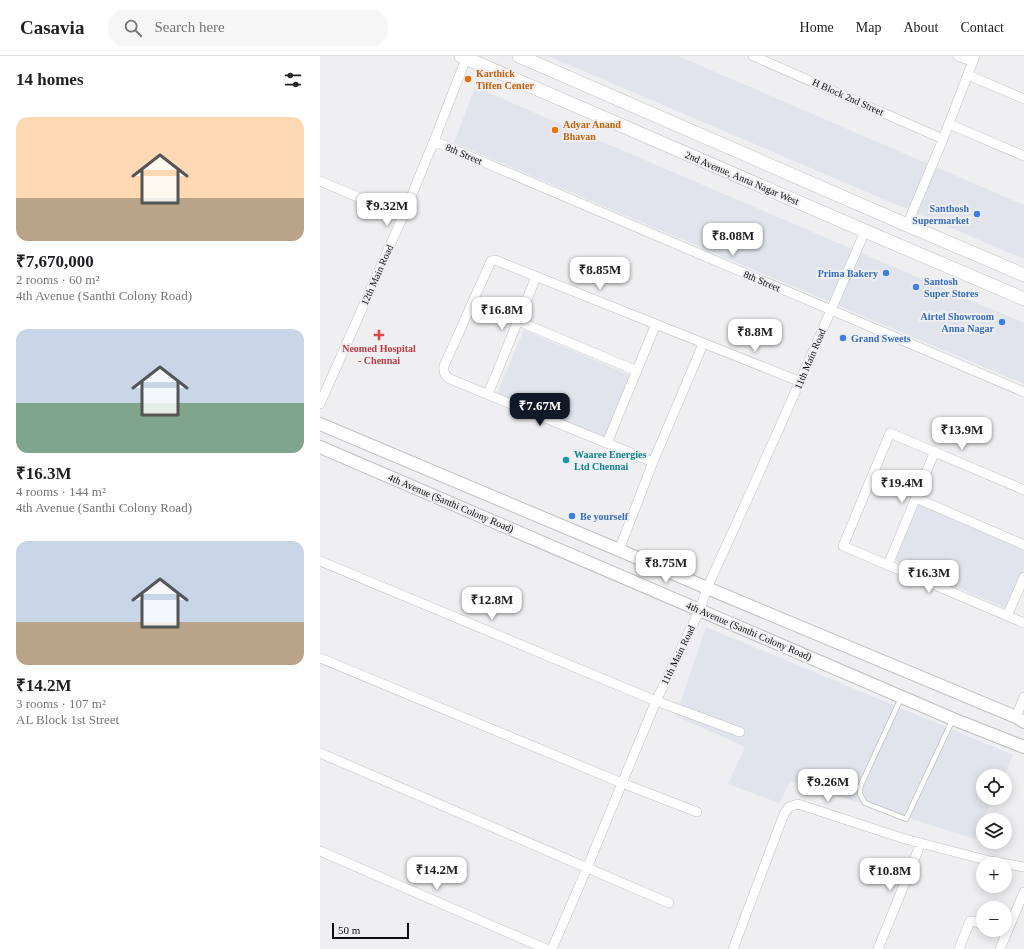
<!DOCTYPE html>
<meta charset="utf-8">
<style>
:root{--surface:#fff;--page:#f6f6f6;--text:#202124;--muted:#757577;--line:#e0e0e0;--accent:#111827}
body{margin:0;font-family:"Times New Roman",serif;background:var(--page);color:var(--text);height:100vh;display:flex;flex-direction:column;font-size:15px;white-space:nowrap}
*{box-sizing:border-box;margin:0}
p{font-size:13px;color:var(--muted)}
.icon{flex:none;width:22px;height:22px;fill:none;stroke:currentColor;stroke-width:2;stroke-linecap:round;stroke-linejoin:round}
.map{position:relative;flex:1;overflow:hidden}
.side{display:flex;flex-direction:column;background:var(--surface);width:320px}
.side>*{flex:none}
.buttons{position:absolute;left:656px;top:713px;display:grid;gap:8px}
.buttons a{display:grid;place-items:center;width:36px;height:36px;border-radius:50%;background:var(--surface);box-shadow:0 2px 10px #0003;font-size:20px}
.scale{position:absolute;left:12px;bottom:10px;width:77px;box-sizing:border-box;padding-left:4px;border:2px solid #0e0e0f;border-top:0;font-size:11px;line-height:14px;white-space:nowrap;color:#0e0e0f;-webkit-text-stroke:3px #efeff1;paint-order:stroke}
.price{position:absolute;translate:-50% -34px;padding:0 9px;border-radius:8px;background:#fff;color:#222;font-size:13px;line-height:26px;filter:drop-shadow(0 1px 2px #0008)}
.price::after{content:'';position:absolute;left:50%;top:24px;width:12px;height:9px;margin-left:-6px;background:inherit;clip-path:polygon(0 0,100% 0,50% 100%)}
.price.on{background:var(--accent);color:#fff}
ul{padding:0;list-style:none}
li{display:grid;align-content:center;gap:8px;height:212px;padding:0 16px}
li span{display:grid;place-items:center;height:124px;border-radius:12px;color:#555}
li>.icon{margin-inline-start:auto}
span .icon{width:72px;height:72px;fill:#fffc;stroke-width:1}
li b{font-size:17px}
h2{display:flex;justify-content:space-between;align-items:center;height:48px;padding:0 16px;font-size:17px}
header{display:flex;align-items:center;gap:24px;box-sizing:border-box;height:56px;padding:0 20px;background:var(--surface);border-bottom:1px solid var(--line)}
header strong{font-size:19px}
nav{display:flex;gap:22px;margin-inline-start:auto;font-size:14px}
.search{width:280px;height:36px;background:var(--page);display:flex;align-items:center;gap:10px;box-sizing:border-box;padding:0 14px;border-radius:16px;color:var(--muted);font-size:15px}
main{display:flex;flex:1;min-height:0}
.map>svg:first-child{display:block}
.built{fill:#e1e4ec}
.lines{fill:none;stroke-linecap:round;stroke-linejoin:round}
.service-casing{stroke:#bfbfc1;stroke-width:6}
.minor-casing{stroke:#bfbfc1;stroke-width:10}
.tertiary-casing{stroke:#bfbfc1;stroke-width:14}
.secondary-casing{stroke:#bfbfc1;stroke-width:14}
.service{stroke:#fff;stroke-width:4.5}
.minor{stroke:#fff;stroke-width:9}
.tertiary{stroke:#fff;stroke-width:12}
.secondary{stroke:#fff;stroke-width:13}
.food-dot{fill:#e8710a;stroke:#efeff1;stroke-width:1.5}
.shop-dot{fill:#3f7fe0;stroke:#efeff1;stroke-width:1.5}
.health-dot{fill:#e0444e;stroke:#efeff1;stroke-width:1.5}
.culture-dot{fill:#0f9aa8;stroke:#efeff1;stroke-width:1.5}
.labels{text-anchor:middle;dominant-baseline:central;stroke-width:4;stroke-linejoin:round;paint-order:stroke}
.food-label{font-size:10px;font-weight:bold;fill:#c56008;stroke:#efeff1;text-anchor:start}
.street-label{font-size:10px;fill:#0e0e0f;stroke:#efeff1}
.shop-label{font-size:10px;font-weight:bold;fill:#366cbe;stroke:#efeff1;text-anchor:end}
.health-label{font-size:10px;font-weight:bold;fill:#be3a42;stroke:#efeff1}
.culture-label{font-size:10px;font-weight:bold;fill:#0d838f;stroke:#efeff1;text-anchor:start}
</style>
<header>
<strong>Casavia</strong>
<div class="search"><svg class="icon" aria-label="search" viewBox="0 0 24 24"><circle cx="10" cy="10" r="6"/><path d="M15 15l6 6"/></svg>Search here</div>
<nav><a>Home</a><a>Map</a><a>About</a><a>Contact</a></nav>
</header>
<main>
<section class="side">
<h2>14 homes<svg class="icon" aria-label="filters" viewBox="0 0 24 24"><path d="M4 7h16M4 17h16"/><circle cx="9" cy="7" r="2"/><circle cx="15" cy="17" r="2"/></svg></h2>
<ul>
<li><span style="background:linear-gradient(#ffd9b3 65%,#b9a48a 0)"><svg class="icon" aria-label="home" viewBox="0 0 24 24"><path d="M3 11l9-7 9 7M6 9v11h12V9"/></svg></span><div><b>₹7,670,000</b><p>2 rooms · 60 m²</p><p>4th Avenue (Santhi Colony Road)</p></div></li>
<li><span style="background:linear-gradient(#c9d6e8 60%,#7fa58c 0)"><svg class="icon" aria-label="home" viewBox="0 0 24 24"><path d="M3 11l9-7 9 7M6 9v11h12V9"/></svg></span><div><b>₹16.3M</b><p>4 rooms · 144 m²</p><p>4th Avenue (Santhi Colony Road)</p></div></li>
<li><span style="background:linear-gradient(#c9d6e8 65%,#b9a48a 0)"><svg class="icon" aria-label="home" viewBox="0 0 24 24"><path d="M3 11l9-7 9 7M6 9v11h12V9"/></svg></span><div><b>₹14.2M</b><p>3 rooms · 107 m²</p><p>AL Block 1st Street</p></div></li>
</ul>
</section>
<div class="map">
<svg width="704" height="893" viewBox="0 0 704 893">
<rect width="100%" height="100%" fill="#efeff1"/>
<path class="built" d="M228 0H358L704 149V203Z
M155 31 704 267V328L134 87Z
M204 274 319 323 292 386 177 337Z
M600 446 704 491V514L687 553 575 504Z
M386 571 693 699 684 720H663V742H673L655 783 471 725 459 747 408 728 425 691 356 660Z"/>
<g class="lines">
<g class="service-casing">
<path id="service" d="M581 642 540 731V738L545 747 586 763 633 663"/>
</g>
<g class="minor-casing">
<path id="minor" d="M433 0 623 83
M638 0 653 6
M648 19 704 43
M629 68 704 100
M114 85 704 336
M0 125 83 160
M587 169 623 83 655 0
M198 265 317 315
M168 338 216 221
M0 348 83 160 114 85 147 0
M287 387 336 268
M333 406 130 323C125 320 123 316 124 310L171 205 175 204 481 326
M704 434 570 377 523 490 704 567
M596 442 704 489
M299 494 333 406 383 288
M0 505 336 645 420 676
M568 509 615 395
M687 560 704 521
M0 602 302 727 377 756
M696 661 704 641
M0 697 349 847
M0 795 226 893
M675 874 686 878
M232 893 267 812 336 645 380 553 387 532C441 414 494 295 545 175
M413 893 464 758 469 751 478 748 585 783 670 805 704 811
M558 893 601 787
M639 893 650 865H653L663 869
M680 893 704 836"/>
</g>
<g class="tertiary-casing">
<path id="tertiary" d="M0 368 299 494 387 532 696 661 704 666
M0 391 633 663 704 691"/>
</g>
<g class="secondary-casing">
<path id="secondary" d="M141 0 545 175 704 243
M199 0 587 169 704 219"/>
</g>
<use href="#service" class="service"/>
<use href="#minor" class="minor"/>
<use href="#tertiary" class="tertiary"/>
<use href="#secondary" class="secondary"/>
</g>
<g class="food-dot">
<circle cx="148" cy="23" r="4"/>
<circle cx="235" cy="74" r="4"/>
</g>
<g class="shop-dot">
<circle cx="657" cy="158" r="4"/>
<circle cx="566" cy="217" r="4"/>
<circle cx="596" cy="231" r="4"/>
<circle cx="682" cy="266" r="4"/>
<circle cx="523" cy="282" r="4"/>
<circle cx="252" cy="460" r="4"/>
</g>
<path class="health-dot" d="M57 273h4v4h4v4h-4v4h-4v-4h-4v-4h4z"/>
<circle class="culture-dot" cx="246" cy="404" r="4"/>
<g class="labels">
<g class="food-label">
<text x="156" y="17">Karthick<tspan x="156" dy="12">Tiffen Center</tspan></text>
<text x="243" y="68">Adyar Anand<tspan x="243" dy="12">Bhavan</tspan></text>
</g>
<g class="street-label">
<text transform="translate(528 41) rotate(24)">H Block 2nd Street</text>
<text transform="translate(144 98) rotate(23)">8th Street</text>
<text transform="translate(422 122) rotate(23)">2nd Avenue, Anna Nagar West</text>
<text transform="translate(57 219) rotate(-66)">12th Main Road</text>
<text transform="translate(442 225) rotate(23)">8th Street</text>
<text transform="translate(490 303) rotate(-67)">11th Main Road</text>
<text transform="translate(131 447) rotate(23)">4th Avenue (Santhi Colony Road)</text>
<text transform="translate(429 575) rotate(23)">4th Avenue (Santhi Colony Road)</text>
<text transform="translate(358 599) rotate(-64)">11th Main Road</text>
</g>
<g class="shop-label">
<text x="649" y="152">Santhosh<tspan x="649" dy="12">Supermarket</tspan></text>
<text x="558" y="217">Prima Bakery</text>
<text x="604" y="225" text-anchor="start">Santosh<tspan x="604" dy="12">Super Stores</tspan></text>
<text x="674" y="260">Airtel Showroom<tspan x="674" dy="12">Anna Nagar</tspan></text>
<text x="531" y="282" text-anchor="start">Grand Sweets</text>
<text x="260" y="460" text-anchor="start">Be yourself</text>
</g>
<g class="health-label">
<text x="59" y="292">Neomed Hospital<tspan x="59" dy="12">- Chennai</tspan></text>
</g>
<g class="culture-label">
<text x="254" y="398">Waaree Energies<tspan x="254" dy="12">Ltd Chennai</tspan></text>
</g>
</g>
</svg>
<div class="buttons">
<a><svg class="icon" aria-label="locate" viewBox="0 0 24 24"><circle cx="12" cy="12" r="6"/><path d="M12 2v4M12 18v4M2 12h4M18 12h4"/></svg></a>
<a><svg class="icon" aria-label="layers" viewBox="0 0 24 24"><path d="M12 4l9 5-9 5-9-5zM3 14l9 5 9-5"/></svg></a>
<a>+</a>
<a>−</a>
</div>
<div class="scale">50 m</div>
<b class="price" style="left:67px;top:171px">₹9.32M</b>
<b class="price" style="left:413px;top:201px">₹8.08M</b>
<b class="price" style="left:280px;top:235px">₹8.85M</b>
<b class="price" style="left:182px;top:275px">₹16.8M</b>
<b class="price" style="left:435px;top:297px">₹8.8M</b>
<b class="price on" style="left:220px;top:371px">₹7.67M</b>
<b class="price" style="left:642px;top:395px">₹13.9M</b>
<b class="price" style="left:582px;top:448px">₹19.4M</b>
<b class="price" style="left:346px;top:528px">₹8.75M</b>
<b class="price" style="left:609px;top:538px">₹16.3M</b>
<b class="price" style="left:172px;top:565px">₹12.8M</b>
<b class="price" style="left:508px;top:747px">₹9.26M</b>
<b class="price" style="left:117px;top:835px">₹14.2M</b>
<b class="price" style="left:570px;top:836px">₹10.8M</b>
</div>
</main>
